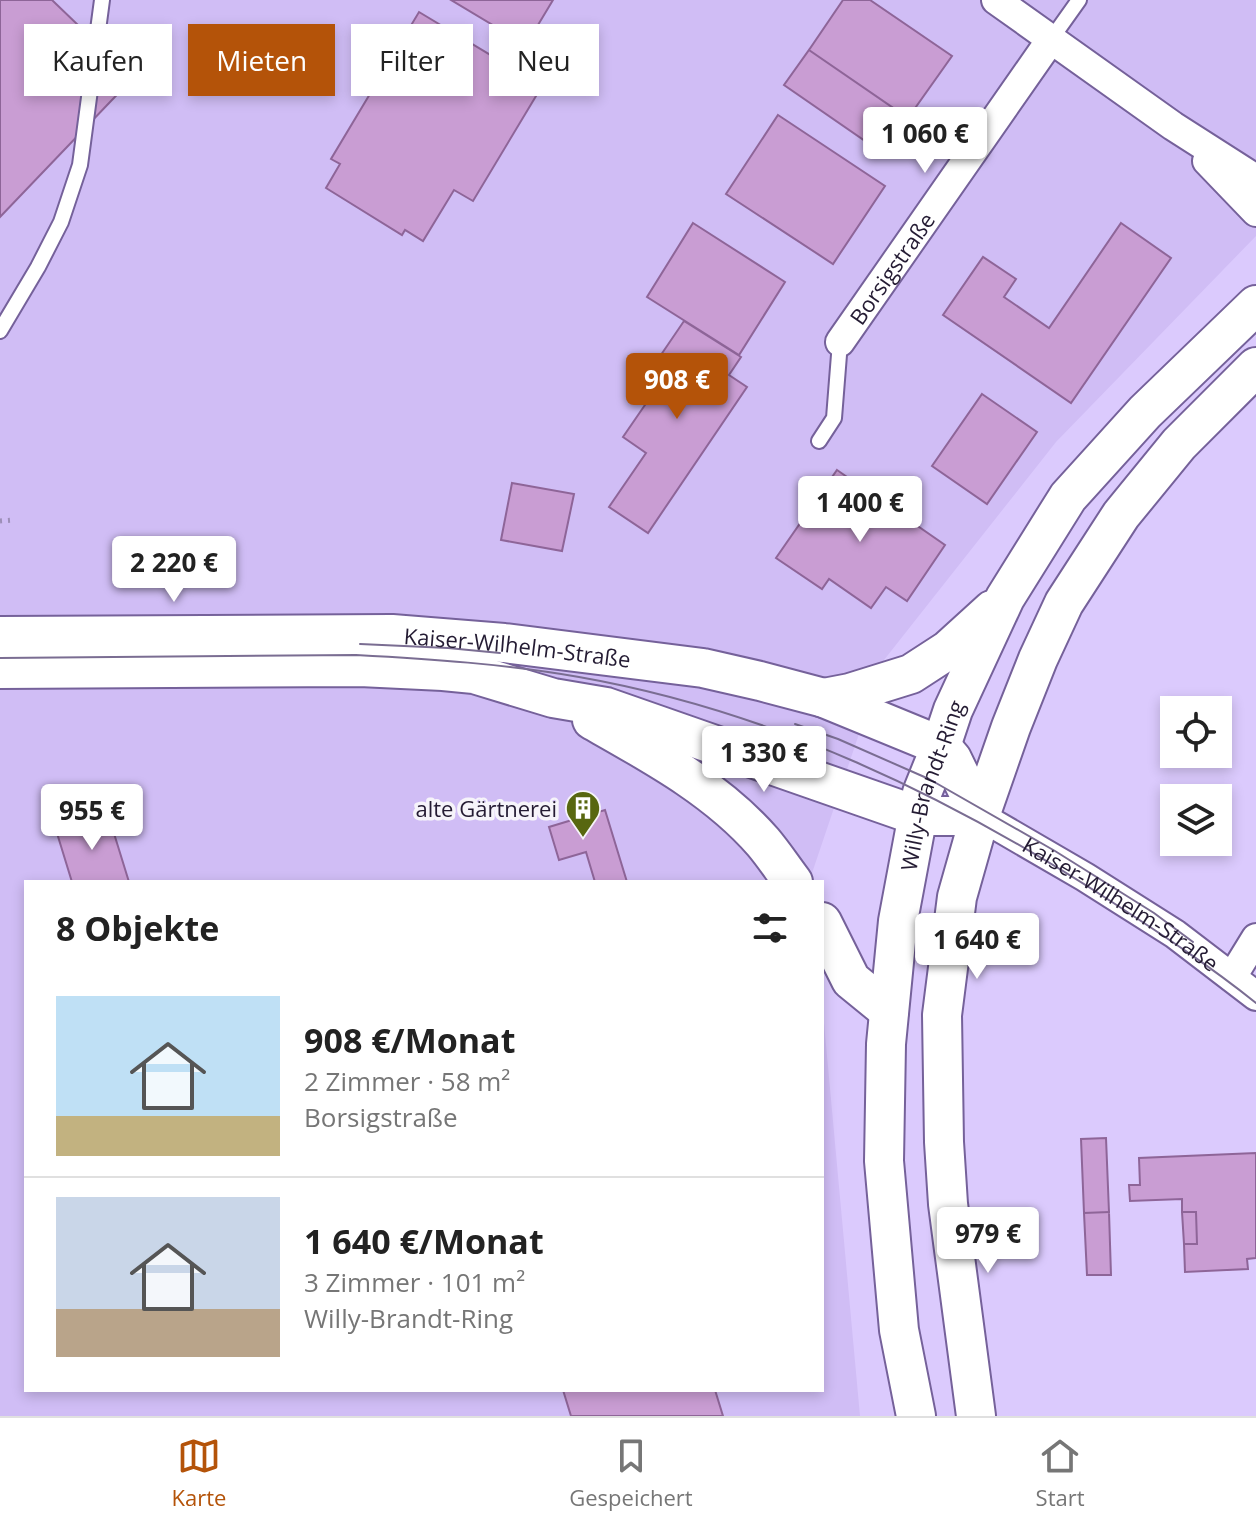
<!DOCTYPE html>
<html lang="de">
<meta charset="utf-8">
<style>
:root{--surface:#fff;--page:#f2f2f2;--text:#222;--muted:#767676;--line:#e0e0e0;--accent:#b45309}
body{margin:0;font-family:"Open Sans",sans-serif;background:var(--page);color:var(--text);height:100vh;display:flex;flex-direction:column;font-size:30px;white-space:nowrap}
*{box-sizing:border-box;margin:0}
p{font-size:26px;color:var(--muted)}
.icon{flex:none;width:44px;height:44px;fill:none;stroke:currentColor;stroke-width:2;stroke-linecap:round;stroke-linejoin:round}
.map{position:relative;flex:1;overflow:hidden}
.details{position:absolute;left:24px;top:880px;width:800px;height:512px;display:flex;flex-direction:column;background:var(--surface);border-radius:0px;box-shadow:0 4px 12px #0003}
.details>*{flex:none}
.top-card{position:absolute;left:24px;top:24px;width:800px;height:72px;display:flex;gap:16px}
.controls{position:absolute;left:1160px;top:696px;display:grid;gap:16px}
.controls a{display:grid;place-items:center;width:72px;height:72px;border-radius:0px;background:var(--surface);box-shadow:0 4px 12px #0003;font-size:40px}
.price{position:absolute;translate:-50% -68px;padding:0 18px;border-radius:8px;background:#fff;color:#222;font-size:26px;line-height:52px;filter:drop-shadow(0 2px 4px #0008)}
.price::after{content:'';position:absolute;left:50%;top:48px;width:24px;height:18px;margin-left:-12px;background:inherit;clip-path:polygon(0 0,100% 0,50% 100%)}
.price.current{background:var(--accent);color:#fff}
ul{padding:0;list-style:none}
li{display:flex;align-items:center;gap:24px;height:200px;padding:0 32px}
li+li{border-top:2px solid var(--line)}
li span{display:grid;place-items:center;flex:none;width:224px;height:160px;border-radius:0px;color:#555}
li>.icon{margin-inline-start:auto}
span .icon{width:96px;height:96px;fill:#fffc;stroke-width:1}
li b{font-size:34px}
h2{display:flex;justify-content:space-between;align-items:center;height:96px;padding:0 32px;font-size:34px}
.pill{padding:0 28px;border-radius:0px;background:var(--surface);box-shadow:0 4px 12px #0003;font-size:28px;line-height:72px}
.pill.current{background:var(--accent);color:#fff}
.tab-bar{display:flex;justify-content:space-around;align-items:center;height:112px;border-top:2px solid var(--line);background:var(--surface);font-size:22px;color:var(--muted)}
.tab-bar a{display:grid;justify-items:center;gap:4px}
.tab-bar .current{color:var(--accent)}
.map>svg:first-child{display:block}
.built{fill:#d0bdf5}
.building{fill:#c99dd3;stroke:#8e6598;stroke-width:2}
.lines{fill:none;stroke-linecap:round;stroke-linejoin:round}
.service-casing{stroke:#75619a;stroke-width:18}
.minor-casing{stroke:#75619a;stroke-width:32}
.secondary-casing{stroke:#75619a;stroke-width:42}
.path{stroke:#9c8eb7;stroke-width:5;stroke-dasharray:2 6;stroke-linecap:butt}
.service{stroke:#fff;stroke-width:14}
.minor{stroke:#fff;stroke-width:28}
.secondary{stroke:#fff;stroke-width:38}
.tram{stroke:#7a6d92;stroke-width:2}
.labels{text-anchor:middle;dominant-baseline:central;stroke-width:7;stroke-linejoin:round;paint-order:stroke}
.street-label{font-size:22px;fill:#241b33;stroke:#f6f4fa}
.poi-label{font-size:22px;fill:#241b33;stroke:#f6f4fa;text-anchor:end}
</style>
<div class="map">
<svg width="1256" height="1416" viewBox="0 0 1256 1416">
<rect width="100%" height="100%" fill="#dbcafd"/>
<path class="built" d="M0 0H1256V236L1056 442 884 660 811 876V882H26V1390H822V1001L860 1416H0Z"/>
<path class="building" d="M0 0H52L133 78 0 217Z
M451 0H553L526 45Z
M843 0H870L952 56 908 118 809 50Z
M419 12 542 86 473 201 454 190 423 241 405 230 402 235 326 188 340 164 331 159Z
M809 50 908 118 884 154 784 85Z
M778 115 885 186 833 264 726 194Z
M693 223 785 282 739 355 647 297Z
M1121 223 1171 258 1071 403 943 315 983 257 1016 279 1004 297 1049 328Z
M684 321 741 357 729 375 747 387 648 533 609 507 646 453 623 437 647 402 635 393Z
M982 394 1037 432 987 504 932 466Z
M837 470 945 545 907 601 886 587 871 608 829 579 822 589 776 558Z
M512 483 574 494 562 551 501 540Z
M605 810 627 882H595L586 852 559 860 549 827Z
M108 814 129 882H72L56 830Z
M1106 1138 1109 1212 1084 1213 1081 1139Z
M1256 1153V1258L1247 1259 1248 1269 1185 1272 1184 1244H1197L1196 1212H1182V1199L1130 1201 1129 1185H1140L1139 1158Z
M1109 1212 1111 1275H1087L1084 1213Z
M1182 1212H1196L1197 1244H1184Z
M563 1390H715L723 1416H571Z"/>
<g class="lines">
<g class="service-casing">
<path id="service" d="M1052 38 1079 0
M0 331 38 267 61 222 80 165 102 0
M819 441 834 418 840 342"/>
</g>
<g class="minor-casing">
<g id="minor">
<path d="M996 0 1173 126 1256 179"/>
<path d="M1207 161 1256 212"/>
<path id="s1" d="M840 342 1052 38"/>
<path id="s2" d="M980 816 1085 877 1175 934 1256 996"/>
<path d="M1232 977 1256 938"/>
</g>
</g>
<g class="secondary-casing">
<g id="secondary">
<path id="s3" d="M0 636 392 634 504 643 703 668 760 681 824 698 941 746 952 759 980 816"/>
<path d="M0 669 360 667 443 671 474 674 553 698 606 707 918 816H980"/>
<path d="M824 698 850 693 911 674 948 650 992 610"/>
<path d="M592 720C652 754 717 789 763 842 774 855 783 869 793 882"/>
<path d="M822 922 851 980 889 1011"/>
<path id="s4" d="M916 1416 899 1330 884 1161 886 1044 898 921 922 793 941 746 953 710 1005 598 1068 497 1145 412 1256 305"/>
<path d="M976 1416 948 1204 944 1142 942 1015 957 897 980 816 1011 727 1038 659 1064 603 1121 515 1179 444 1256 367"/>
</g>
</g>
<path class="path" d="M0 521 13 520"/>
<use href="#service" class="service"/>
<use href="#minor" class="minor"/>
<use href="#secondary" class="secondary"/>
<path class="tram" d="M360 644 448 648 500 653
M0 658 356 655C431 659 505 664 579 677 772 711 949 796 1112 902 1161 934 1210 966 1256 1003
M795 724 838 739 929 779 1055 851 1154 913 1193 942"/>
</g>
<defs>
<g id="building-pin" transform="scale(1.8)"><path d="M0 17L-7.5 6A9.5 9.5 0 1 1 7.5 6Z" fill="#586710" stroke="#f6f4fa"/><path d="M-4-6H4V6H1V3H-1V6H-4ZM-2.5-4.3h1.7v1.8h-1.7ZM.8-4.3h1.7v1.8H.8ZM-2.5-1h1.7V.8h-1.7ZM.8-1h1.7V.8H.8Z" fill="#fff"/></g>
</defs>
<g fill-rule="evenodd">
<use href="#building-pin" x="583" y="808"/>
</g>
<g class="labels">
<g class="street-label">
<text stroke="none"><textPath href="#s1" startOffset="90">Borsigstraße</textPath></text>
<text stroke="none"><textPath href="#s3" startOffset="518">Kaiser-Wilhelm-Straße</textPath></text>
<text stroke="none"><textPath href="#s4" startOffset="638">Willy-Brandt-Ring</textPath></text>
<text stroke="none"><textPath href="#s2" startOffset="166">Kaiser-Wilhelm-Straße</textPath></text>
</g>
<g class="poi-label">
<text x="557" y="808">alte Gärtnerei</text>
</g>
</g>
</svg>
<div class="controls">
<a><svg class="icon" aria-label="locate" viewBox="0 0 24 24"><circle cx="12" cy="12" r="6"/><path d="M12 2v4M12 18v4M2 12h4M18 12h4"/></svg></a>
<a><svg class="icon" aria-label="layers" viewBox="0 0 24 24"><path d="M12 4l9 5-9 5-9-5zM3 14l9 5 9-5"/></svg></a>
</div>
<b class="price" style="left:925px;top:175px">1 060 €</b>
<b class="price current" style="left:677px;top:421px">908 €</b>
<b class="price" style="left:860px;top:544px">1 400 €</b>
<b class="price" style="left:174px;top:604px">2 220 €</b>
<b class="price" style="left:764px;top:794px">1 330 €</b>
<b class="price" style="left:92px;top:852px">955 €</b>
<b class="price" style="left:977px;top:981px">1 640 €</b>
<b class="price" style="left:988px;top:1275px">979 €</b>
<div class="top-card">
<a class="pill">Kaufen</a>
<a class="pill current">Mieten</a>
<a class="pill">Filter</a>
<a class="pill">Neu</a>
</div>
<section class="details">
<h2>8 Objekte<svg class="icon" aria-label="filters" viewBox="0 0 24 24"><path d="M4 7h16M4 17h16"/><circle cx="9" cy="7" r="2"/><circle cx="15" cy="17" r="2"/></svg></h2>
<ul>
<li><span style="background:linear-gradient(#bfe0f5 75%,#c2b280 0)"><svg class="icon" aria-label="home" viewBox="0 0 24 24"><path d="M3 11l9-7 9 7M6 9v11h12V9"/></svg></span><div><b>908 €/Monat</b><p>2 Zimmer · 58 m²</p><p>Borsigstraße</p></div></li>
<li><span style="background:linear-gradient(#c9d6e8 70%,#b9a48a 0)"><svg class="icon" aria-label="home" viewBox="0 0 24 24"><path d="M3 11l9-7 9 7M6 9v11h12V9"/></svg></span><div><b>1 640 €/Monat</b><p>3 Zimmer · 101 m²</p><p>Willy-Brandt-Ring</p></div></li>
</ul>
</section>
</div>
<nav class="tab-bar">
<a class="current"><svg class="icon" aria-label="map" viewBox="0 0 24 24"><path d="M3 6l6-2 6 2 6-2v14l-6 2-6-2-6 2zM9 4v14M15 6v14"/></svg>Karte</a>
<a><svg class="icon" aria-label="saved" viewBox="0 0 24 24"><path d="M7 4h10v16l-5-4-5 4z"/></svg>Gespeichert</a>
<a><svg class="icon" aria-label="home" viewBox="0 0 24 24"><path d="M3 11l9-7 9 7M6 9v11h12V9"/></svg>Start</a>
</nav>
